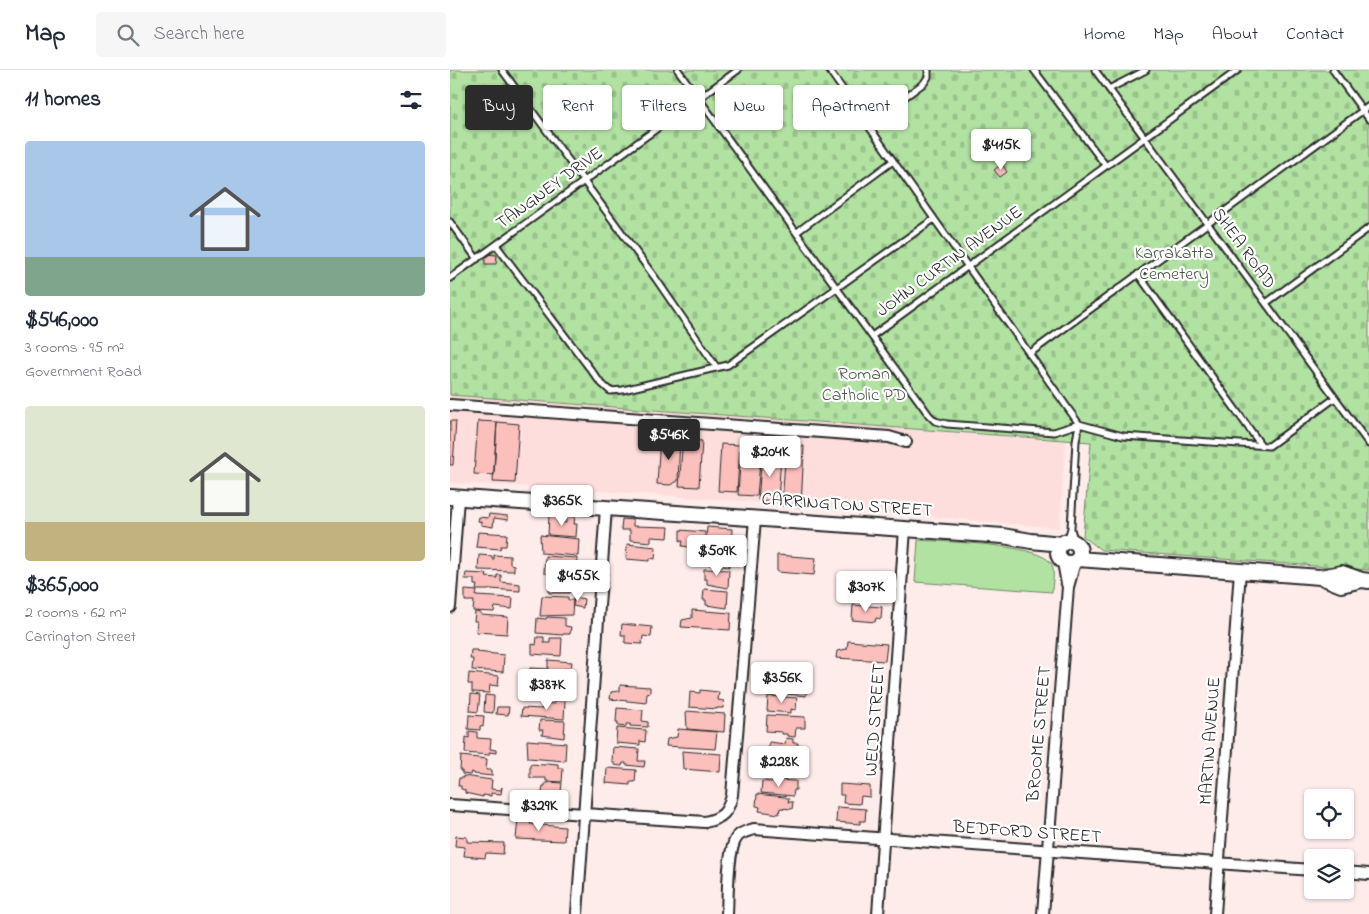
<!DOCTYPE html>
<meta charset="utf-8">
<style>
:root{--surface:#fff;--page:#f6f6f7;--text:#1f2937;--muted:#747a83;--line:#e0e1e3;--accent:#2b2b2b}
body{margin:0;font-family:"Indie Flower",sans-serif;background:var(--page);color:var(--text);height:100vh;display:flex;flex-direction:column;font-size:19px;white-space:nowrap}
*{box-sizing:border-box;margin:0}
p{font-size:16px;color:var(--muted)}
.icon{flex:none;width:28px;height:28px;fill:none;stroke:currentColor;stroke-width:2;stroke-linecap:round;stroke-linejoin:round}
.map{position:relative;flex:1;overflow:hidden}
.drawer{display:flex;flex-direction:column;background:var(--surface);width:450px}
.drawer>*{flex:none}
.banner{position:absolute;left:15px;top:15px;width:475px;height:45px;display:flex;gap:10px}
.tools{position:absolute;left:854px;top:719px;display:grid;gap:10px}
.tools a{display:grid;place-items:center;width:50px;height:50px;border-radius:5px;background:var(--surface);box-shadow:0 1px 4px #0004;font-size:25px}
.price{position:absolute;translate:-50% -42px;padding:0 11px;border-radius:5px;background:#fff;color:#222;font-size:16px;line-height:32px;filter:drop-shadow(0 1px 2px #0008)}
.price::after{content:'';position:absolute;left:50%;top:30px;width:15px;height:11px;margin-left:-8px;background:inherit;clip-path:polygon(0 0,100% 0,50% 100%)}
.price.selected{background:var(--accent);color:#fff}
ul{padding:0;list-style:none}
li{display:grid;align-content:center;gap:10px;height:265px;padding:0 25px}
li span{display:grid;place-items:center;height:155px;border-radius:5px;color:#555}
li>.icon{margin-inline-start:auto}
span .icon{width:90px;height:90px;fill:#fffc;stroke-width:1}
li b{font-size:21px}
h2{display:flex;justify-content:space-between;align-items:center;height:60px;padding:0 25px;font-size:21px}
.chip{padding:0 18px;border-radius:5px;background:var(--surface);box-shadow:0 1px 4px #0004;font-size:18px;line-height:45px}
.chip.selected{background:var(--accent);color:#fff}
header{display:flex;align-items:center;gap:30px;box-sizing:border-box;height:70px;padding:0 25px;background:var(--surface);border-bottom:1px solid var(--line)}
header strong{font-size:24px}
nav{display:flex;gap:28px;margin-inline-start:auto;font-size:18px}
.search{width:350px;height:45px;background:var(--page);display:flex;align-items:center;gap:12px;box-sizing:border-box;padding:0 18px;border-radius:5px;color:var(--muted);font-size:19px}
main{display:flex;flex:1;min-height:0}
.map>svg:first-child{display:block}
.built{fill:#fddedd}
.cemetery{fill:url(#cemetery-stones);stroke:#6e8666}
.park{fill:#b2e2a2;stroke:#6e8666}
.building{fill:#fbbfbc;stroke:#2b2b2b}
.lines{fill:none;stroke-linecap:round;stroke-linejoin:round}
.lane-casing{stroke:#2b2b2b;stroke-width:9}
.street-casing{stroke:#2b2b2b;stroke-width:14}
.secondary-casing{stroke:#2b2b2b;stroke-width:18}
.lane{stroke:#fff;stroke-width:5}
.street{stroke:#fff;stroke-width:10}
.secondary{stroke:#fff;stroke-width:14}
.labels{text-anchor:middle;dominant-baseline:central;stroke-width:4.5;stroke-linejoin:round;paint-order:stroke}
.street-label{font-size:18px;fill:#2b2b2b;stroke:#fff}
.park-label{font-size:18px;fill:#4d5949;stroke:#fff}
</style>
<header>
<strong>Map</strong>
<div class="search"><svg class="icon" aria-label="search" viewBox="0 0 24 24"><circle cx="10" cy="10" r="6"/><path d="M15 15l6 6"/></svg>Search here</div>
<nav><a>Home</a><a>Map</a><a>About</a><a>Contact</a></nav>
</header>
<main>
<section class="drawer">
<h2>11 homes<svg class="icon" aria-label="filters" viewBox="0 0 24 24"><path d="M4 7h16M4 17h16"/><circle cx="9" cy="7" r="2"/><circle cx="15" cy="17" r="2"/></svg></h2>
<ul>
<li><span style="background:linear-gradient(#a9c7e8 75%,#7fa58c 0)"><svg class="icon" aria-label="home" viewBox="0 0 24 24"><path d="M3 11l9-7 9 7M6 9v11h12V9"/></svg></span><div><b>$546,000</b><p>3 rooms · 95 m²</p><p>Government Road</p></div></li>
<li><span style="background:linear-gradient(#dfe7d0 75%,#c2b280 0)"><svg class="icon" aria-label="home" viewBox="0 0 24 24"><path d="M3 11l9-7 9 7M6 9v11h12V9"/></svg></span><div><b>$365,000</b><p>2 rooms · 62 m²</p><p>Carrington Street</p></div></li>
</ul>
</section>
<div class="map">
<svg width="919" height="844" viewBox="0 0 919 844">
<defs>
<pattern id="cemetery-stones" width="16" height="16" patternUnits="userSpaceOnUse" patternTransform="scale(1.25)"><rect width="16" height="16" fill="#b2e2a2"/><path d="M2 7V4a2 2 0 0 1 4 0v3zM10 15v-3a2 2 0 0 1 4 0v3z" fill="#99c28c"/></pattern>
</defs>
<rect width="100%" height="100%" fill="#feeceb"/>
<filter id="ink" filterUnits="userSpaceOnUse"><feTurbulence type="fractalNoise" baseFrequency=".02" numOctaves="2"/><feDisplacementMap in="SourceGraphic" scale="10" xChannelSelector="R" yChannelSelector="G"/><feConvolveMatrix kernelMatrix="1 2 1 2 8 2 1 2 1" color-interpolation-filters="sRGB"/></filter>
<g filter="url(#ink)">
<path class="built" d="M0 325 616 371 609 458 361 436 105 418 0 413Z"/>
<path class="cemetery" d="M0 0H919V500L651 480 633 466 641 372 0 325Z"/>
<path class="park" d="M468 470C492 472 593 473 602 495 605 503 602 514 602 522L465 512Z"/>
<path class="building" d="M552 94 557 102 550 107 544 100Z
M35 184 47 185 46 194H35Z
M0 351H6L3 395H0Z
M28 351 47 352 44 405 24 404Z
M47 352 69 354 65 413 43 412Z
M210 367 230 369 228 411 220 415 207 414Z
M233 369 252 371 249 417 229 416Z
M271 374 290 375 287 422 268 421Z
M354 376 351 437 332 436 335 389H345V377Z
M291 378 311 380 307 426 288 425Z
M312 384 331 385 328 432 308 430Z
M39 444 58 446V450L44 448 43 457 31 455V452L28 451 29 447 38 448Z
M99 445H108V452L116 453V446H125L124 454H127L126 467 98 465Z
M172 449 183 450V456L219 457 218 468 201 467V472L180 470V460H171Z
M257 457 282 459 281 476 259 473V468H256Z
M230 460 255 462 254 479 232 476 233 471H230Z
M28 462 57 464 56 476H51L50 479 26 477Z
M90 465 129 469 128 486 91 483Z
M177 474 206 477 205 489 200 488V491L176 489Z
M255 478 280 479 279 497 257 494 258 489 255 488Z
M29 485 42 486V489H44V485L60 486V494L64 495V501L28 500Z
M327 485 366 488 364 505 327 502Z
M95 486 127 488 126 498H123V502L110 501V505L94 503Z
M254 499 279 500 278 518 257 514V509H254Z
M16 503 37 504 36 507 47 508V505H51V512L70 514V521L40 519 39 520H26L27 515H24V509H15Z
M104 508 122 509V514H120L119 523H99V516H103Z
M254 519 278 521 277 538 256 535V530H253Z
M15 520 27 521 26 526 63 528 62 539 45 537 44 542 23 541 24 531H15Z
M92 526 118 527V530H123L122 545 90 546Z
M124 527 134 529 133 538 123 536Z
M403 535 432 537 431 549 426 548 425 552 402 550Z
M242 540 281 543 280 560 231 557 232 550 242 548Z
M25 542 31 543V545L58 547 57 564 26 562 27 551H24Z
M97 547 115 548V556L121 557 120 564H113V565L86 563 87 548 96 549Z
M172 554 202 557 201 567 193 566 192 574 175 573V565H171Z
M87 567H94V573H100V568H112L111 586 82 584V574L86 575Z
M398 571 437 574 435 591 386 588 387 581 397 579Z
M21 580H27V582L54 585 53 602 22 600 23 589H20Z
M98 590 122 592 121 599H114L113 608 79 606 80 598 98 599Z
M19 603 49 606 48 616 40 615 39 623 22 622V614H18Z
M319 605 358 608 356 626 319 622Z
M84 610 113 612V621L116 622 115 627 101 626V629L83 626Z
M170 615 200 617V623L197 624 196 633 160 629 161 622 170 621Z
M250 620 269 622 268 630 274 631 273 638H267V639L239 637 240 622 250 623Z
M21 624 30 625 28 642 20 641Z
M35 625 44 626 43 643 34 642Z
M318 626 347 628 346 640 341 639V643L317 641Z
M104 630H115L114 649 71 646 72 638 92 639 93 633 104 634Z
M47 637H59L58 645 46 644Z
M167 638 193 640 192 651 198 652V657L180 656V654H176V657L168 656V652H166Z
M236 641 275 644 274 662 237 659Z
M19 645 34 646 33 657 30 656V660L18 659Z
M317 645 355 647V658H346L345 667 337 666V664H332V662L316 661Z
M90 650 115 651 114 668 92 665 93 660H89Z
M167 658 196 660 195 672 190 671V675L166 673Z
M228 659 267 662 265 679 216 676 217 669 227 667Z
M19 661 27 662V668L41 669 40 679 46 680V683L39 682V685L15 683 16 667 19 668Z
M336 668 343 669V673H348L347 684 344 683V687L317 685 319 672 335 674Z
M77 670 116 673 115 691 78 688Z
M163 677 189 679 188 691H195L194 697 176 695V693H173L172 696 164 695V692L162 691Z
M232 681 271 684 270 702 233 699Z
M11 686 37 689 36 700H42V706L24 704V703L21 702 20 705 12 704V701H10Z
M314 687 331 688V691H337V688H345V697H348L347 707 310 703 312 695H314Z
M96 693 108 694V698H113L112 712 96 711V708H80V694L95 695Z
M157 698 186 700 185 712H180V715L156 713Z
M13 706 42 710 41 719 51 720 52 717 51 724 41 723V726L33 725V727L15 723V720L11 719V716H8L9 708H13Z
M327 710 346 711V720H344L343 726 311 723 312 711 321 712 322 711 327 712Z
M99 712 112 713 110 729H108L107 733 93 732V729H91L93 716H95V713H99Z
M390 714 420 716V727L411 726 410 734 393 733 394 725H390Z
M307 724 335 727 339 729 338 732H343L342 739 330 738 329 744 309 741 310 737 306 736Z
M387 737 416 739 415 751H410V754L386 752Z
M68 748 81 749 80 754 115 757 114 771 66 769Z
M6 766 17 767V772L54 773 53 784 36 783 35 788 14 786 15 777 5 776Z"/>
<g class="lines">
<g class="lane-casing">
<path id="lane" d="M52 0 206 209 267 298
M228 0 479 345 485 351 497 354 604 362 629 354
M379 0 629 354 673 366 819 376 885 328
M584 0 656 96
M645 0 919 374
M883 0 919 49
M659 19 696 0
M417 55 474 13 478 7V0
M0 152 27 189
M347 162 443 91
M46 175 150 312 160 321 173 320 278 295 484 149
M688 204 811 375
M0 208 288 0
M816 233 919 158
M422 266 788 0
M579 284 919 36
M621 459 625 473
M617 472 621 458 626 371 629 354"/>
</g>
<g class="street-casing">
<path id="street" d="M0 335 439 367 456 372
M613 492 617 514
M0 537 8 428
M0 735 255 752C273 748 278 742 282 725L305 449
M895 802 919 804
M127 844 156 438
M277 844C278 826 277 780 287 767 291 762 298 761 304 759L862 800
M428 844 455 459
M593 844 618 517 625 492
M765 844 790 501"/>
</g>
<g class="secondary-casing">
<path id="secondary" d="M0 427 553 466 581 471 612 474
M608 482a11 11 0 1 1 22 0a11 11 0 1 1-22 0Z
M628 489 870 507 892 503 912 510 919 511
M871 507 891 515 912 510"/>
</g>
<use href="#lane" class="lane"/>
<use href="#street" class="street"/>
<use href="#secondary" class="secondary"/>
</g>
</g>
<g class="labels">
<g class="street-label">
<text transform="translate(100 119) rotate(-36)">TANGNEY DRIVE</text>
<text transform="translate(793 179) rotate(54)">SHEA ROAD</text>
<text transform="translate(500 192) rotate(-36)">JOHN CURTIN AVENUE</text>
<text transform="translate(397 436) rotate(4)">CARRINGTON STREET</text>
<text transform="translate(426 650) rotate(-86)">WELD STREET</text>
<text transform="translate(590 664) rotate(-85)">BROOME STREET</text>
<text transform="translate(761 671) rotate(-86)">MARTIN AVENUE</text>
<text transform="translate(577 763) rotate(4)">BEDFORD STREET</text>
</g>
<g class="park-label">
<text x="724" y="184">Karrakatta<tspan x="724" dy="21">Cemetery</tspan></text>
<text x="414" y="305">Roman<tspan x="414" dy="21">Catholic PD</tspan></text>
</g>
</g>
</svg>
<div class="tools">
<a><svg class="icon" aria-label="locate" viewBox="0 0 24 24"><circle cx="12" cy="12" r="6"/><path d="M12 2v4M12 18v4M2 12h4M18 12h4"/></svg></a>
<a><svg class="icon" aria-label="layers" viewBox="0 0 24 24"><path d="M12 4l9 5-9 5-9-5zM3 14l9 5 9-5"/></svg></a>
</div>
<b class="price" style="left:551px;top:101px">$415K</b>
<b class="price selected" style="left:219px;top:391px">$546K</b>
<b class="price" style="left:320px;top:408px">$204K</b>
<b class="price" style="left:112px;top:457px">$365K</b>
<b class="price" style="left:267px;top:507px">$509K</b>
<b class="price" style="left:128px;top:532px">$455K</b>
<b class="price" style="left:416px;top:543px">$307K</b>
<b class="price" style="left:332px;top:634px">$356K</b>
<b class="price" style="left:97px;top:641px">$387K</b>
<b class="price" style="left:329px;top:718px">$228K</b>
<b class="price" style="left:89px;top:762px">$329K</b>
<div class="banner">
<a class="chip selected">Buy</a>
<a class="chip">Rent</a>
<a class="chip">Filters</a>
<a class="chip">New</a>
<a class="chip">Apartment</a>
</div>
</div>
</main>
